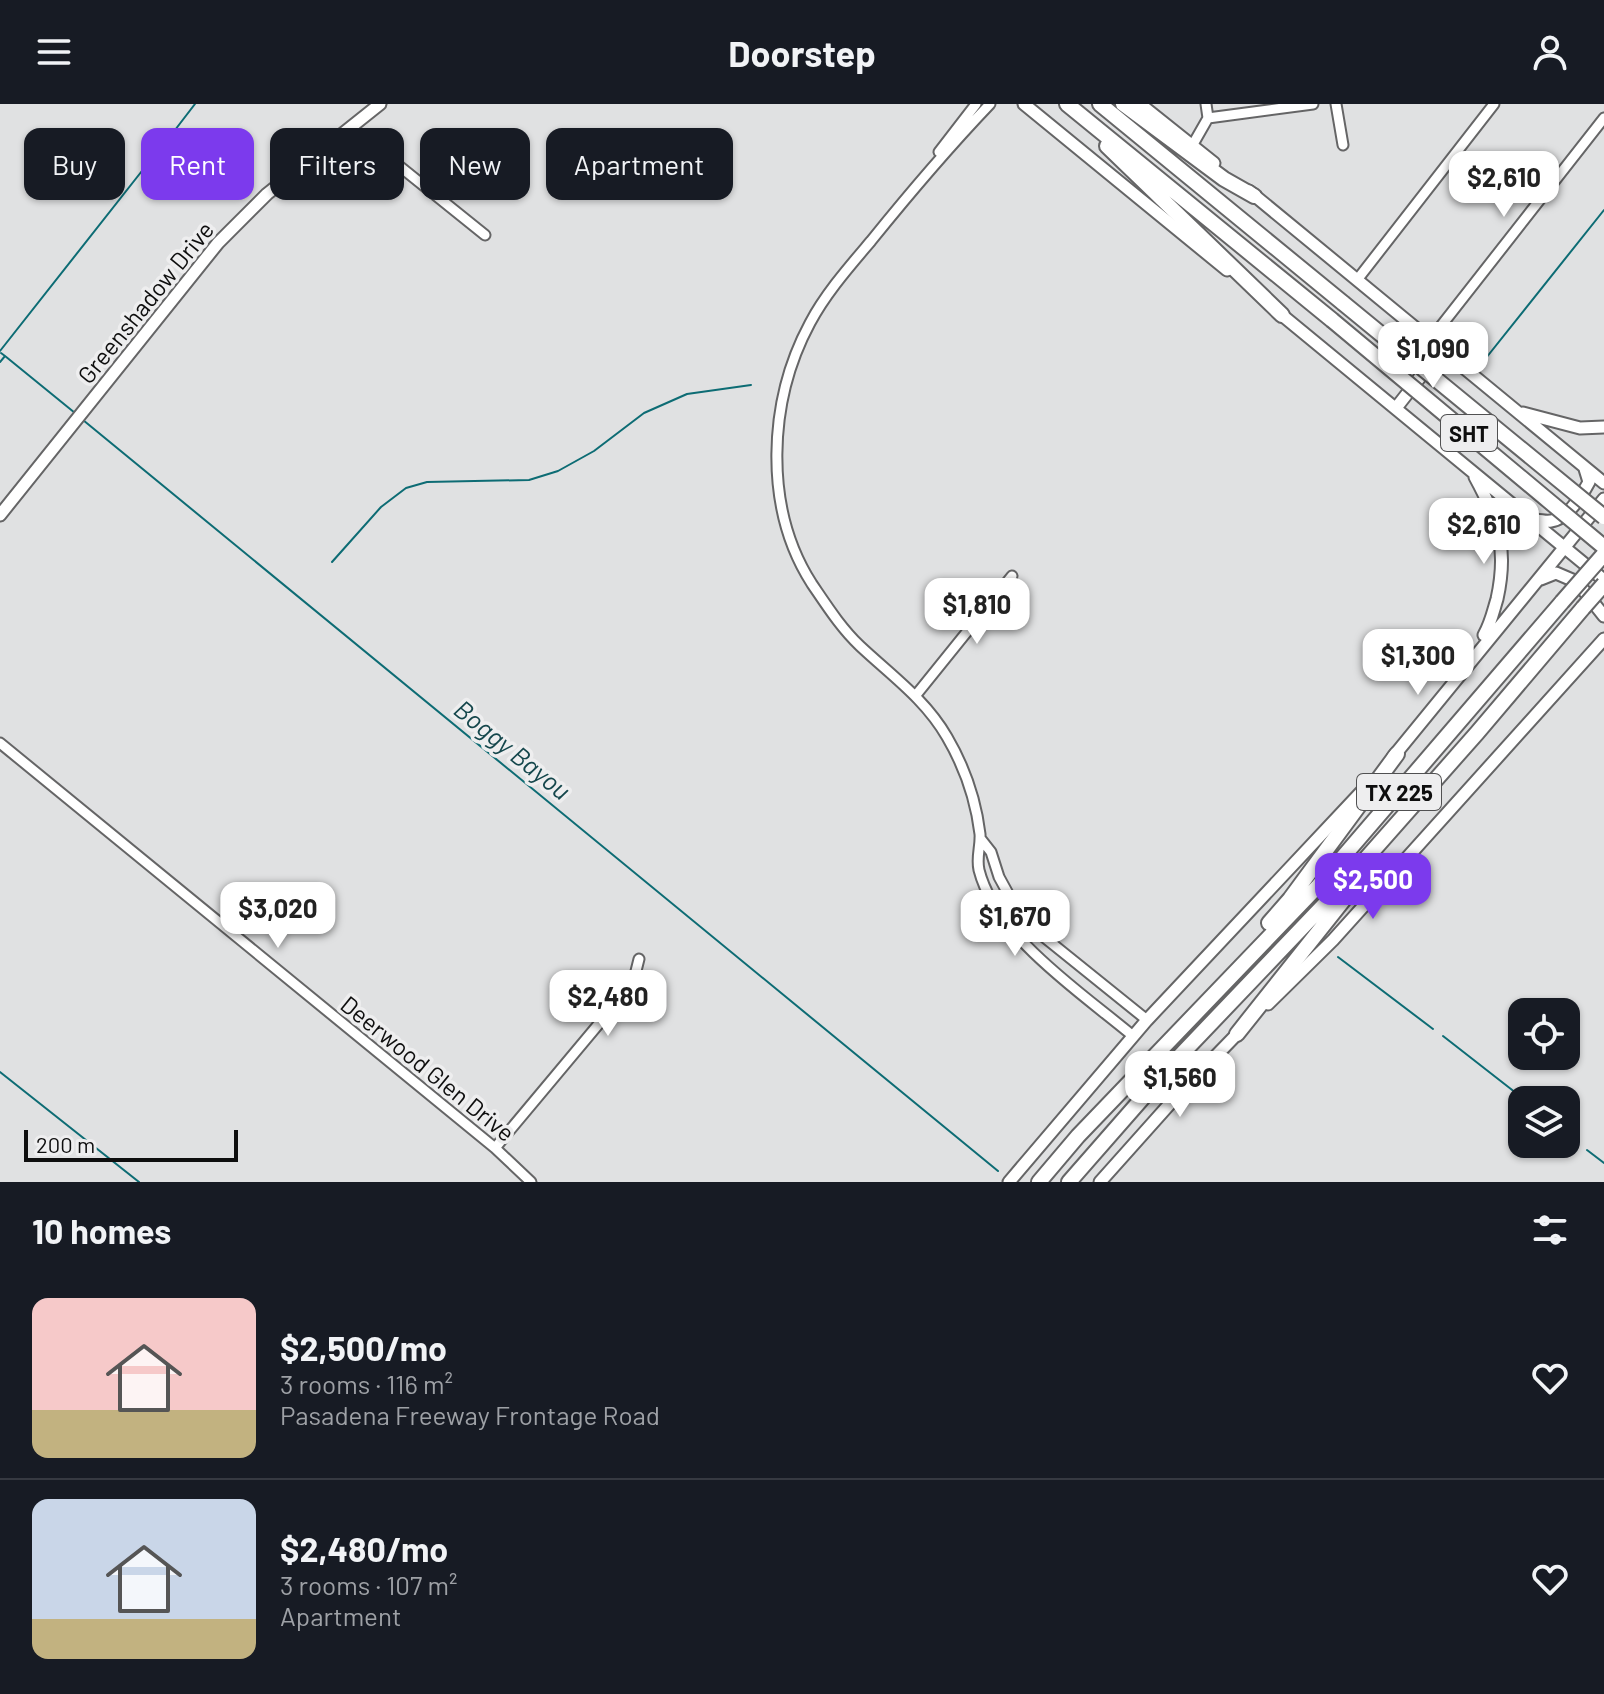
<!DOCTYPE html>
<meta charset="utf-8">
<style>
:root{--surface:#171b24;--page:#242831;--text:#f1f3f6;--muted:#9ea1a6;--line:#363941;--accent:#7c3aed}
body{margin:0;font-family:Barlow,sans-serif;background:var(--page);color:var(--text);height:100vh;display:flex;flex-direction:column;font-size:30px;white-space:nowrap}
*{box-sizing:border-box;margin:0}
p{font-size:26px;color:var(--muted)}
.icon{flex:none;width:44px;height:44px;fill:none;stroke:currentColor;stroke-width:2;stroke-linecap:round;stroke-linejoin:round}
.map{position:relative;height:1078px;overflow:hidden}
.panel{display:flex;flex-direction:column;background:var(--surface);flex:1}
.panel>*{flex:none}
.guide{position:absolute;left:24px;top:24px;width:800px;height:72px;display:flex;gap:16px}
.buttons{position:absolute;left:1508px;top:894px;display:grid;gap:16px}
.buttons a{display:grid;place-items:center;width:72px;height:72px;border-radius:16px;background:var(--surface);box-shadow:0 2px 6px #0004;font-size:40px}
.scale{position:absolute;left:24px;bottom:20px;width:214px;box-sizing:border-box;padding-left:8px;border:4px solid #0e0e0e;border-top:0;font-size:22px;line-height:28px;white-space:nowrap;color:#0e0e0e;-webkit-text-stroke:6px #eeeeef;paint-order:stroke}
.price{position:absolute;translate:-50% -68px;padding:0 18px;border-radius:16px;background:#fff;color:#222;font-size:26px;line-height:52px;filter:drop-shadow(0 2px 4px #0008)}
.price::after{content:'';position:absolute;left:50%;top:48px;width:24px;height:18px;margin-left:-12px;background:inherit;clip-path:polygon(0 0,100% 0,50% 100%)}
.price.selected{background:var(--accent);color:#fff}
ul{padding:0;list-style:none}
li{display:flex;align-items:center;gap:24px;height:200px;padding:0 32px}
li+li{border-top:2px solid var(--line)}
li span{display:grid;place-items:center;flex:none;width:224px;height:160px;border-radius:16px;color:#555}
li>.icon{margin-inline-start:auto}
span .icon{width:96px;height:96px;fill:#fffc;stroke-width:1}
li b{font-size:34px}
h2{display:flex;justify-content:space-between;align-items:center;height:96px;padding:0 32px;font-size:34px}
.tag{padding:0 28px;border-radius:16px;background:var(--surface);box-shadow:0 2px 6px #0004;font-size:28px;line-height:72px}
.tag.selected{background:var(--accent);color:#fff}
header{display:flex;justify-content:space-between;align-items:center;height:104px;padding:0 32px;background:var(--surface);font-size:36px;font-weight:700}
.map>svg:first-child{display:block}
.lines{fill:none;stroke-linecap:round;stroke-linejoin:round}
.stream{stroke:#0d6c74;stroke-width:2}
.minor-casing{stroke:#656566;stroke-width:13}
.major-casing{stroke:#656566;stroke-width:15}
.highway-casing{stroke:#656566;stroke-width:18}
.minor{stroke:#fff;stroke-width:9}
.major{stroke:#fff;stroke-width:11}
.highway{stroke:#fff;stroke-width:14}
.highway-bridge-casing{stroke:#656566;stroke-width:18;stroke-linecap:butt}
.highway-bridge{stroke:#fff;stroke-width:14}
.labels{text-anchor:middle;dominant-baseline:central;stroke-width:7;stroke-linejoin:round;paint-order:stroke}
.shield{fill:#eeeeef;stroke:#515152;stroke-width:2}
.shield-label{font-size:22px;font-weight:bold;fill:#0e0e0e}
.street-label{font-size:24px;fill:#0e0e0e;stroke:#eeeeef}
.water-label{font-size:26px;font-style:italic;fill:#15474c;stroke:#eeeeef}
</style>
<header><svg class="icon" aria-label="menu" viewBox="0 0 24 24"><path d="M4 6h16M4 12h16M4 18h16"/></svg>Doorstep<svg class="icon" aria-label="person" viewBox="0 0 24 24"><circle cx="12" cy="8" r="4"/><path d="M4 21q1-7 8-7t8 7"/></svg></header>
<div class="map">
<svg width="1604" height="1078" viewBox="0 0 1604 1078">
<rect width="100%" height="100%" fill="#e0e1e2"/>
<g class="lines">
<path class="stream" d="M175 26 195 0
M0 247 149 58
M5 252 75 309
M1486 254 1604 106
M0 258 5 252 1 249
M83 316 998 1067
M332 458 381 403 406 384 427 378 529 376 558 367 594 347 644 309 687 290 751 281
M1338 853 1433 925
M1443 932 1525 996
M0 968 139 1078
M1566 1029 1572 1033
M1587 1046 1604 1059"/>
<g class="minor-casing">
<path id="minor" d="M990 0C948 44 909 90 871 137 849 163 826 189 810 219 768 297 763 404 812 480 827 502 841 524 860 542 892 572 925 595 947 633 964 662 976 697 980 730 981 742 976 753 979 766 996 833 1082 889 1133 932
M1336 0 1343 41
M1208 14 1313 0
M352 24 485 131
M1192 42 1208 14 1206 0
M939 48 976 0
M1357 176 1494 0
M1430 236 1604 14
M916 591 1012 472
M0 639 495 1044 531 1078
M980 734 991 748 999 773 1011 795 1034 825 1147 916
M495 1044 633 879 639 855"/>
</g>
<g class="major-casing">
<path id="major" d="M1024 0 1227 166
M1140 0 1214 59
M1249 87 1604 379
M1277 207 1604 476
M1396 304 1442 245
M1523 309 1580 324 1604 323
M1475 373C1499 417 1508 445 1497 495 1493 508 1491 519 1484 531
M0 411 218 139 267 90 380 0
M1531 415C1537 416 1545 418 1551 417 1568 415 1582 391 1589 378L1585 365
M1541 475 1556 469 1577 478 1604 512
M1393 653 1604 395
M1268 900 1333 836 1604 535
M1009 1078 1147 916 1365 684
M1100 1078 1175 994 1241 926"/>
</g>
<g class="highway-casing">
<path id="highway" d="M1067 0 1332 216
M1100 0 1343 199
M1123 0 1224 75 1254 92
M1107 42 1282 211
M1269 819 1290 795 1397 650
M1237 930 1361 774
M1039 1078 1078 1032 1318 782 1562 498
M1069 1078 1175 957 1340 784 1477 629 1583 504"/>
</g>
<use href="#minor" class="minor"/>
<use href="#major" class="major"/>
<use href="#highway" class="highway"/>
<g class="highway-bridge-casing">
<path id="highway-bridge" d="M1343 199 1604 413
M1332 216 1604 443
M1562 498 1604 450
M1583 504 1604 480"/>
</g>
<use href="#highway-bridge" class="highway-bridge"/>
</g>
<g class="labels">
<g class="shield">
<rect x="1441" y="311" width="56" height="36" rx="6"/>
<rect x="1357" y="670" width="84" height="36" rx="6"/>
</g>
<g class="shield-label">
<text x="1469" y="329">SHT</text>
<text x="1399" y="688">TX 225</text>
</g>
<g class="street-label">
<text transform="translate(145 198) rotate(-51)">Greenshadow Drive</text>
<text transform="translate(428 964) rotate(39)">Deerwood Glen Drive</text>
</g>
<g class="water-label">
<text transform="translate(513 645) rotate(39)">Boggy Bayou</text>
</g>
</g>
</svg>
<div class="buttons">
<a><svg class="icon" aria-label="locate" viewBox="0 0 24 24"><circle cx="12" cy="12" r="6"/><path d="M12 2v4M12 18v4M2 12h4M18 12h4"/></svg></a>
<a><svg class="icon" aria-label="layers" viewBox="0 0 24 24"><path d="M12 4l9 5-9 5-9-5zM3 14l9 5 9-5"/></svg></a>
</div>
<div class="scale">200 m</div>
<b class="price" style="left:1504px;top:115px">$2,610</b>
<b class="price" style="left:1433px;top:286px">$1,090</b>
<b class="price" style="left:1484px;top:462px">$2,610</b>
<b class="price" style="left:977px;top:542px">$1,810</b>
<b class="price" style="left:1418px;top:593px">$1,300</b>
<b class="price selected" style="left:1373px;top:817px">$2,500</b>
<b class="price" style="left:278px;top:846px">$3,020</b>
<b class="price" style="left:1015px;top:854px">$1,670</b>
<b class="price" style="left:608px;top:934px">$2,480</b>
<b class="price" style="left:1180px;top:1015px">$1,560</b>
<div class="guide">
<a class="tag">Buy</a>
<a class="tag selected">Rent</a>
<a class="tag">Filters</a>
<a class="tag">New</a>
<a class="tag">Apartment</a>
</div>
</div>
<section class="panel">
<h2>10 homes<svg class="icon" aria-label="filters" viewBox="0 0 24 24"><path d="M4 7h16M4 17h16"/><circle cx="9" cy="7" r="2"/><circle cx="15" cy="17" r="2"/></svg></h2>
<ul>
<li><span style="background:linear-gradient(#f6c9c9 70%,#c2b280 0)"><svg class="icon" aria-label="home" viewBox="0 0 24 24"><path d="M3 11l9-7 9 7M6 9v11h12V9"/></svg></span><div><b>$2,500/mo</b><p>3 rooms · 116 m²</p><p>Pasadena Freeway Frontage Road</p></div><svg class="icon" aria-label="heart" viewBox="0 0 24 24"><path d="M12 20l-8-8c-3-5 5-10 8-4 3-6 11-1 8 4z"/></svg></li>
<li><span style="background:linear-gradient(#c9d6e8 75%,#c2b280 0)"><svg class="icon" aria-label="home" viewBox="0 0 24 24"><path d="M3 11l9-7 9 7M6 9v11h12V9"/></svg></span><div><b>$2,480/mo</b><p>3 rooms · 107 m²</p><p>Apartment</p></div><svg class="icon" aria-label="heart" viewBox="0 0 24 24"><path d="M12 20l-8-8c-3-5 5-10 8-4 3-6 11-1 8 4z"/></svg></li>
</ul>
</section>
